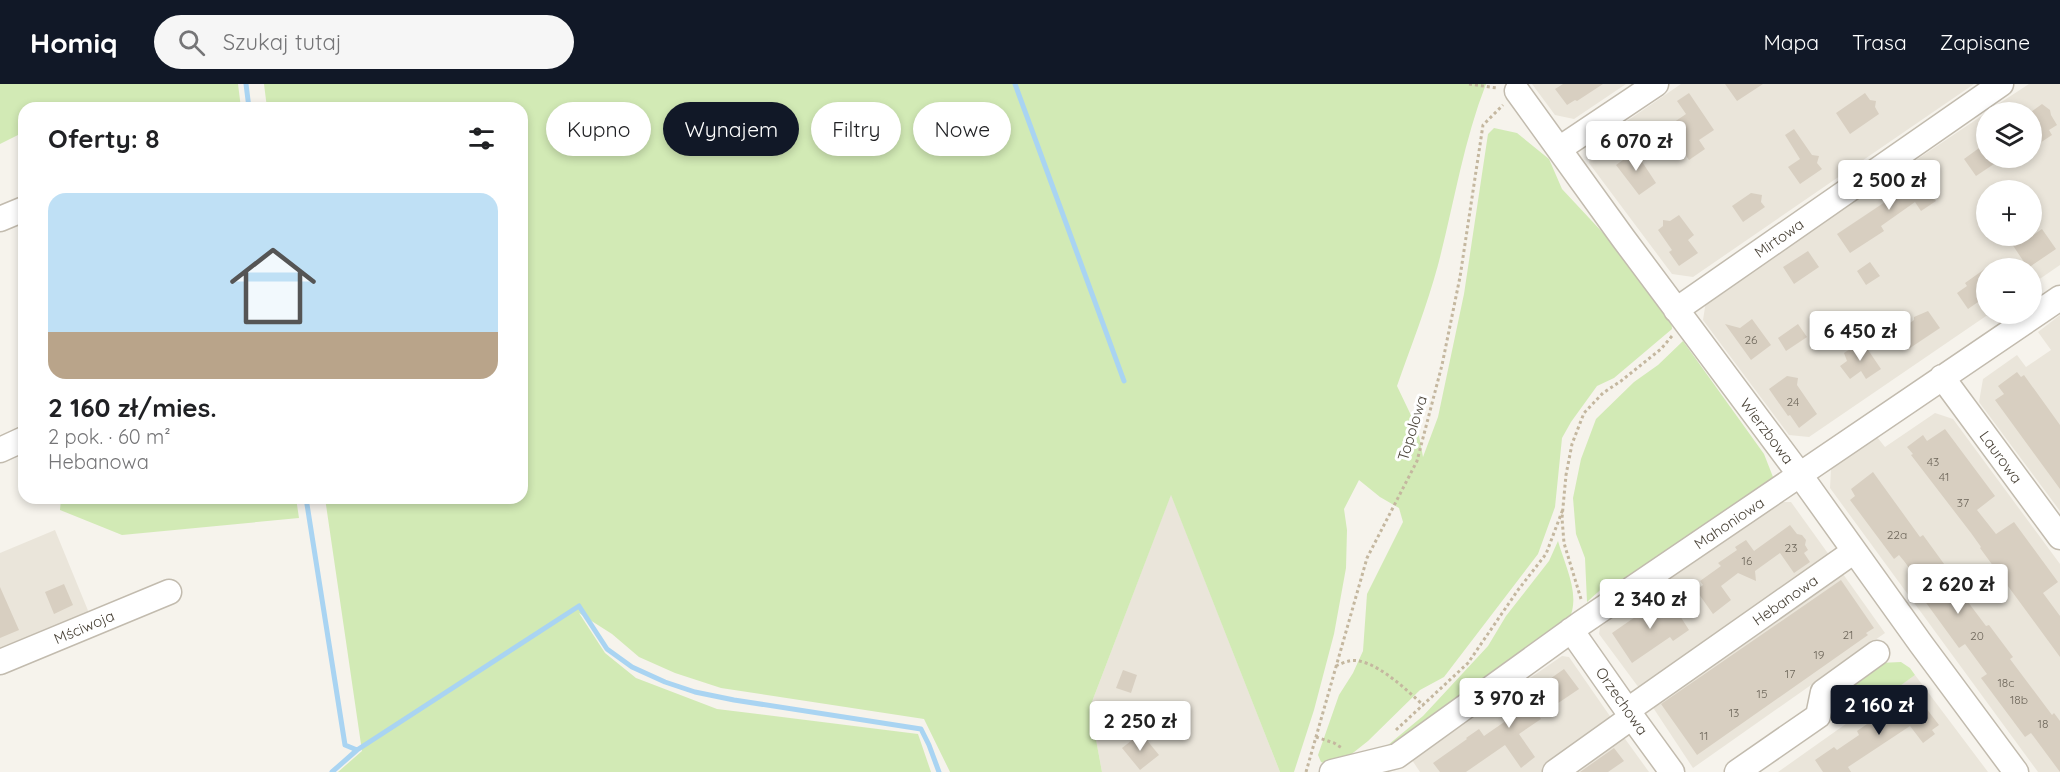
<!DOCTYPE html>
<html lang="pl">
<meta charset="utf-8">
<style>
:root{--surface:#fff;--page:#f6f6f6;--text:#202124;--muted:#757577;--accent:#111827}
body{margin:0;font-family:Quicksand,sans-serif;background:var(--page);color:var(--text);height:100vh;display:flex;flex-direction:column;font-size:22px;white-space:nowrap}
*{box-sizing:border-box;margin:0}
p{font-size:20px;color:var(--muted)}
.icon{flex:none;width:33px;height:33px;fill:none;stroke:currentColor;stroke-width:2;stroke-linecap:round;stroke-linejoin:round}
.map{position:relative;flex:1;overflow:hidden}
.panel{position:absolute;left:18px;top:18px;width:510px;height:402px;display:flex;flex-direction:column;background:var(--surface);border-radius:18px;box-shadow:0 3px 9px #0003}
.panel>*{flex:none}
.hud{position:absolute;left:546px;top:18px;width:570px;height:54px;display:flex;gap:12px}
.tools{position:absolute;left:1976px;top:18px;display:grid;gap:12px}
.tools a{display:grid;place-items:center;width:66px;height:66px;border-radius:50%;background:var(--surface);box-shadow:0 3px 9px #0003;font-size:30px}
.price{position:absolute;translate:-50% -51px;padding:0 14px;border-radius:6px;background:#fff;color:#222;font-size:20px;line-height:39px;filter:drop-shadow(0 2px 3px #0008)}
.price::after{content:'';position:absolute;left:50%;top:36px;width:18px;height:14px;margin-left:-9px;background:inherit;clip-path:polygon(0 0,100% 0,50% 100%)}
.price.on{background:var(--accent);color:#fff}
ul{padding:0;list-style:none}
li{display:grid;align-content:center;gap:12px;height:318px;padding:0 30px}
li span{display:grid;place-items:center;height:186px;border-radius:18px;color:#555}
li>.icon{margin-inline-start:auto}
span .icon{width:108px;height:108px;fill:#fffc;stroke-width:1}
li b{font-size:26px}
h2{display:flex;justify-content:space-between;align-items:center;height:72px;padding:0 30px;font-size:26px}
.tag{padding:0 21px;border-radius:27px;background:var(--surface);box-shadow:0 3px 9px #0003;font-size:21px;line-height:54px}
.tag.on{background:var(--accent);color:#fff}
header{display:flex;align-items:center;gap:36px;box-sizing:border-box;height:84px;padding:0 30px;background:var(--accent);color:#fff}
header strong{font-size:28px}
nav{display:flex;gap:33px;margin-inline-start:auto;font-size:21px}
.search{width:420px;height:54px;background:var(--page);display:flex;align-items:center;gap:15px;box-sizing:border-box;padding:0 21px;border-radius:33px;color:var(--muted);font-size:22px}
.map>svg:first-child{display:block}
.residential{fill:#eae5da;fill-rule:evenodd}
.green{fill:#d2eab5}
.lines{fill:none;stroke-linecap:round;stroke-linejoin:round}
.stream{stroke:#a9d4f2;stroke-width:5}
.building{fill:#d8cfc1}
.minor-casing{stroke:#c2bbae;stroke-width:27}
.path{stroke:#c4b79f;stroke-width:3;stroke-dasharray:3 3;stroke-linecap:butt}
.minor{stroke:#fff;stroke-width:24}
.labels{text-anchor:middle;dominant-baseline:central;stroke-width:6;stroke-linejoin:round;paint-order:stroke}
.number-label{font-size:12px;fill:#6e675b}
.street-label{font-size:15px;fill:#4b4439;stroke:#fff}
</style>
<header>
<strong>Homiq</strong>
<div class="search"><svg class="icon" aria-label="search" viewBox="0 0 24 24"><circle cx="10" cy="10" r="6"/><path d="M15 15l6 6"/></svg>Szukaj tutaj</div>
<nav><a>Mapa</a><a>Trasa</a><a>Zapisane</a></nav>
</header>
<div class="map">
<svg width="2060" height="688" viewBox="0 0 2060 688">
<rect width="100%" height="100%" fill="#f6f3ec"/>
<path class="residential" d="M1532 0H1626L1574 35 1555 31Z
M1681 0H1974L1693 193 1672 190 1589 79 1592 61Z
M2029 0H2060V181L2031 201V184H1986V230H1989L1809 353 1789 351 1703 236 1706 217 1986 29V74H2031V28H1986ZM1986 106H2031V152H1986Z
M2060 231V427L1979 318 1983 295 2017 271 2026 283 2051 266 2038 248Z
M1935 329 1953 335 2060 480V688H2038L1830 404 1831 385 1877 353 1885 363Z
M1171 410 1280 688H1102L1090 623Z
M1782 418H1791L1832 475 1642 608 1599 550 1600 543Z
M55 446 89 529 0 568V469Z
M1843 490 1885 549 1693 684 1652 622Z
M1562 572 1569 573 1614 638 1543 688H1420L1412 676Z
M1915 591 1988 688H1778Z
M1623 652 1649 688H1572Z"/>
<path class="green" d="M0 0H238L241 24H24V48L0 60Z
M264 0H1486C1463 59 1454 120 1438 181 1427 222 1411 262 1397 302L1418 346 1423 373 1438 333 1464 210 1488 50 1494 44 1517 49 1549 75 1562 105 1633 181 1671 233 1672 245 1614 294 1597 302 1571 338 1562 354 1555 423 1538 470 1444 593 1420 606 1368 657 1339 680 1328 681 1321 678 1318 671 1339 611 1353 589 1363 567 1367 510 1403 438 1399 424 1380 413 1359 396 1344 425 1347 446 1346 484 1334 550 1314 626 1294 688H1280L1171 411 1090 623 1102 688H950L924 635 721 604 675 589 639 573 612 550 579 529 605 569 636 594 717 625 918 650 931 688H338L362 667 325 414H522V24H267Z
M1683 257 1764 370 1773 393 1767 404 1632 492 1608 499 1587 518 1585 474 1576 450 1573 414 1581 375 1596 335 1634 298 1658 281Z
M61 414H296L299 434 122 451 60 426Z
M1558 457C1565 482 1582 513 1568 537L1403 657 1382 666 1423 632 1488 562 1506 532 1549 477Z
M1901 578 1910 584 1915 591 1849 639 1835 614 1879 579Z"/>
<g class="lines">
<path class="stream" d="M246 0 249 24
M1015 0 1124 297
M306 414 345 661 357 666
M332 688 357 666 579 522 607 565 632 583 665 598 695 608 734 616 921 645 929 661 939 688"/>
</g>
<path class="building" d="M1563 0H1603L1577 17 1575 16 1567 21 1555 5Z
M1725 0H1763L1737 17Z
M1689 9 1714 46 1699 56 1705 65 1689 76 1667 43 1686 30 1677 17Z
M1865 9 1870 16 1876 17 1875 23 1879 30 1850 50 1836 29Z
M2042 20 2050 26 2051 31 2057 41 2049 46 2052 51 2031 65V28Z
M1794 45 1812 71 1819 72 1817 79 1822 85 1800 100 1788 83 1800 75 1785 51Z
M1986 59V74H2003L1976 92 1964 75Z
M1622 65 1631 70 1635 67 1656 99 1639 111 1616 81 1623 76Z
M1925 85 1937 103 1929 108 1936 117 1921 127 1915 118 1881 142 1884 147 1850 169 1837 150 1891 114 1911 98 1909 95Z
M1751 109 1762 111 1761 118 1765 123 1743 138 1732 122Z
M1679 131 1694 151 1688 156 1698 169 1679 182 1669 168 1672 166 1658 146 1663 142V136L1670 137Z
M2042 145 2056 165 2028 184 2010 157 2018 152H2032Z
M1808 167 1819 183 1794 200 1783 183Z
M1870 178 1880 192 1866 201 1857 187Z
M1986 184V230L1978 218 1968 225 1957 209 1967 202 1965 199Z
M1928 227 1940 244 1910 264 1899 247 1914 236V233Z
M1752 235 1771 261 1751 276 1725 240 1740 244Z
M1798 240 1807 253 1786 267 1778 254Z
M1862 257 1881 285 1866 295 1861 287 1850 295 1840 282 1847 277 1844 269Z
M2017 288 2021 293 2024 291 2060 341V405L1995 316 2004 310 1998 302Z
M1787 292 1798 294 1797 301 1817 330 1799 344 1790 331 1788 332 1769 305Z
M1945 345 1995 412 1977 426 1996 450 2014 438 2058 498 2043 509 2060 532V573L1980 464 1981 463 1971 449 1911 371 1913 370 1907 363 1923 351 1927 357Z
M1873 388 1920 453 1923 451 1947 484 1944 486 1986 542 1989 541 2013 573 2010 575 2052 631 2054 629 2060 637V688L2031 649 2025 653 1981 594 1987 590 1965 560 1959 564 1916 505 1921 500 1904 477 1899 471 1894 475 1850 416 1855 412 1851 405Z
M1790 441 1797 450 1802 451 1806 456 1805 461 1808 466 1804 469 1810 478 1794 489 1780 469 1755 487 1756 497 1738 489 1721 502 1731 516 1713 530 1696 506 1703 501 1700 497 1721 482 1718 479 1737 466 1735 463 1746 456 1754 467Z
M1841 496 1874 544 1866 549 1868 551 1697 671 1661 620Z
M64 500 73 521 54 530 45 508Z
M0 503 19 546 0 554Z
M1664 513 1673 526 1675 524 1689 546 1673 557 1670 553 1632 579 1612 549Z
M1564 585 1579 605 1539 632 1541 635 1519 650 1535 673 1521 684 1505 661 1466 688H1440L1433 679 1467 655 1466 654 1479 645 1484 652 1510 634 1505 627 1525 612 1528 616 1550 600 1547 597Z
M1123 586 1137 591 1131 609 1116 604Z
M1903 615 1913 628 1916 625 1919 629 1926 624 1939 641 1932 646 1935 650 1923 659 1910 642 1848 683 1851 688H1823L1815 676 1834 663 1837 666 1859 651 1857 647Z
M1141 649 1159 671 1140 686 1122 664Z
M1614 664 1624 677 1608 688H1580Z"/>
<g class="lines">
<g class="minor-casing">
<path id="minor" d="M1517 7 1623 154 1800 391 1921 560 2016 688
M1559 65 1656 0
M0 135 24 125
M1676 226 2001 0
M1942 293 2060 453
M0 366 24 355
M1571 546 1632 633 1672 688
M0 578 169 508
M1628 626 1853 468
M1332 688 1397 672 1580 540 2060 214
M1555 688 1632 633
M1737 688 1818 632 1823 608 1877 569"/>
</g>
<path class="path" d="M1469 0 1497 4
M1581 515 1564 459 1562 434 1566 391 1572 360 1584 329 1603 309 1621 297 1661 265 1672 252
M1336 582C1340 580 1345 578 1349 577 1372 572 1408 607 1424 622
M1396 646 1468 579 1518 506 1546 470 1563 425
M1316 653 1334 659 1342 664
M1306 688 1367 474 1417 377 1442 281 1460 193 1483 41 1503 21"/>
<use href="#minor" class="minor"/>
</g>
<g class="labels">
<g class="number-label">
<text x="1751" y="255">26</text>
<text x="1793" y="317">24</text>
<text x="1933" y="377">43</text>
<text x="1944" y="392">41</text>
<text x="1963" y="418">37</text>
<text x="1897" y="450">22a</text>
<text x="1791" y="463">23</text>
<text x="1747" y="476">16</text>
<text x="1848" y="550">21</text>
<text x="1977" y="551">20</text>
<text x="1819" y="570">19</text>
<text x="1790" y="589">17</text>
<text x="2006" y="598">18c</text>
<text x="1762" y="609">15</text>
<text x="2019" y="615">18b</text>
<text x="1734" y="628">13</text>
<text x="2043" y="639">18</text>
<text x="1704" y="651">11</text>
</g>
<g class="street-label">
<text transform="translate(1779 154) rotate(-35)">Mirtowa</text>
<text transform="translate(1412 344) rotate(-73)">Topolowa</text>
<text transform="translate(1767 347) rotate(53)">Wierzbowa</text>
<text transform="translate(2001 373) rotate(54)">Laurowa</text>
<text transform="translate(1729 439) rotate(-34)">Mahoniowa</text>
<text transform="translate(1785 516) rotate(-35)">Hebanowa</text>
<text transform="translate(84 543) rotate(-23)">Mściwoja</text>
<text transform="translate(1622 617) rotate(55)">Orzechowa</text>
</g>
</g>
</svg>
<div class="tools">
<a><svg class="icon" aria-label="layers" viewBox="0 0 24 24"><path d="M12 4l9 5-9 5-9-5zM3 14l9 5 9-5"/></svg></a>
<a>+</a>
<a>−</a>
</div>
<b class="price" style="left:1636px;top:88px">6 070 zł</b>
<b class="price" style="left:1889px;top:127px">2 500 zł</b>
<b class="price" style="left:1860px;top:278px">6 450 zł</b>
<b class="price" style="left:1958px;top:531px">2 620 zł</b>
<b class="price" style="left:1650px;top:546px">2 340 zł</b>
<b class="price" style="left:1509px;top:645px">3 970 zł</b>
<b class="price on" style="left:1879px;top:652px">2 160 zł</b>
<b class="price" style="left:1140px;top:668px">2 250 zł</b>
<div class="hud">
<a class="tag">Kupno</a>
<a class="tag on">Wynajem</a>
<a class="tag">Filtry</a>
<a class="tag">Nowe</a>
</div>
<section class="panel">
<h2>Oferty: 8<svg class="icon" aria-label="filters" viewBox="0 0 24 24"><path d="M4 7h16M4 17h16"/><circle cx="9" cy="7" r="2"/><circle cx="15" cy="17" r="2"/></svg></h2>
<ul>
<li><span style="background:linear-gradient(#bfe0f5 75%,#b9a48a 0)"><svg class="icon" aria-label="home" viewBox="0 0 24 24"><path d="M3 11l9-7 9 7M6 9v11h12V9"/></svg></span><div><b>2 160 zł/mies.</b><p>2 pok. · 60 m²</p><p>Hebanowa</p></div></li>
</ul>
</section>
</div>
